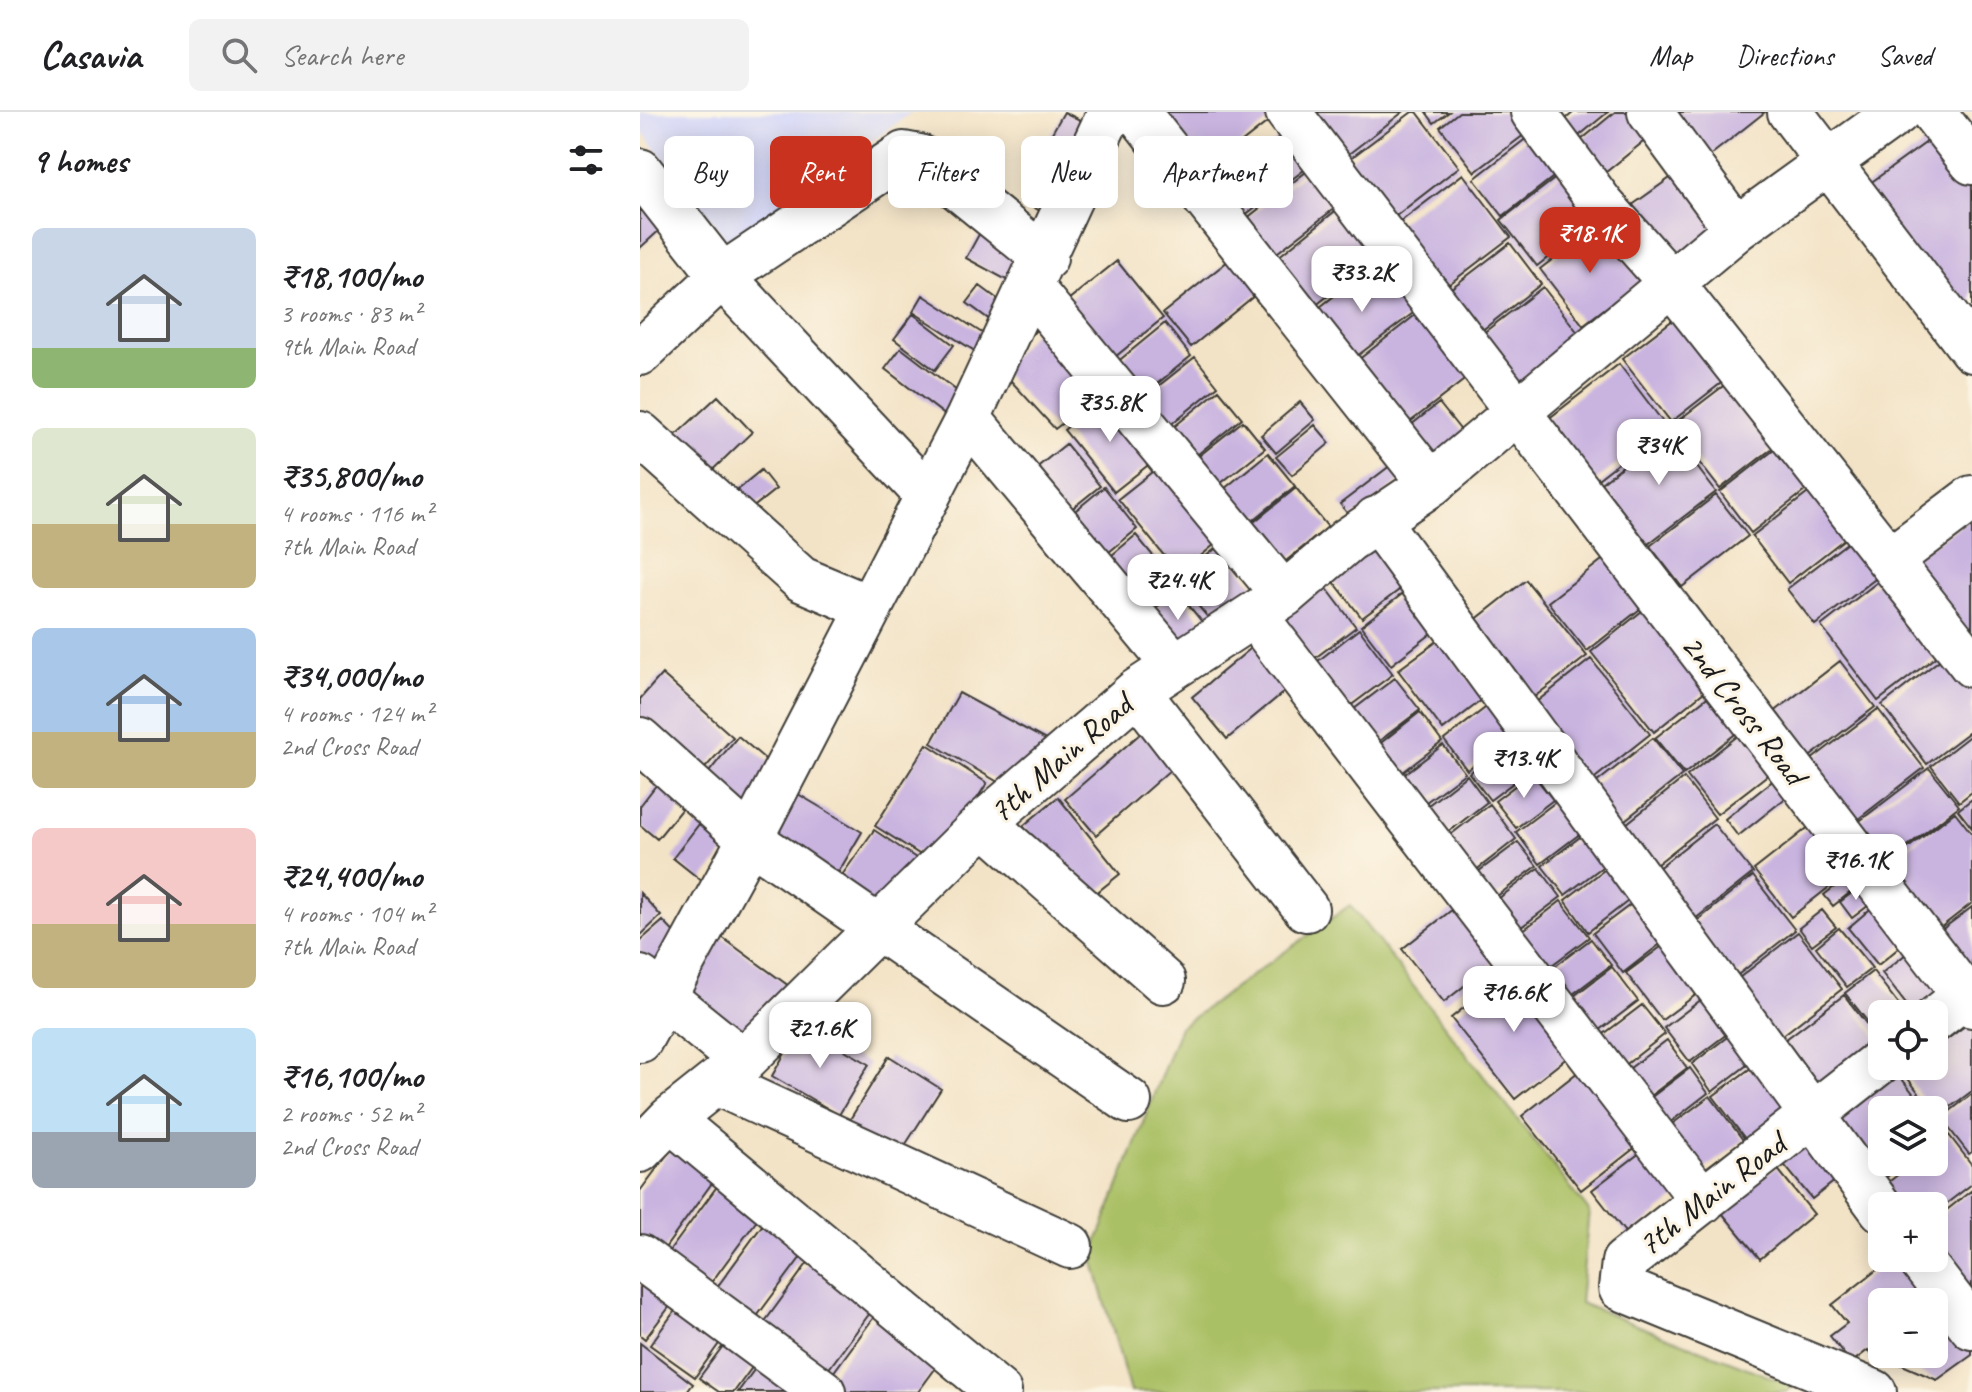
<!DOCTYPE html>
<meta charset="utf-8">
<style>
:root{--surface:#fff;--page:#f2f2f2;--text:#202124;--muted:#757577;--line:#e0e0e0;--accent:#c8321e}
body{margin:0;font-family:Caveat,sans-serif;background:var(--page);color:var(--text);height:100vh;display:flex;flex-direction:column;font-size:30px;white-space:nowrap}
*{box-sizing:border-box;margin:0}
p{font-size:26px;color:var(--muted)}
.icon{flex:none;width:44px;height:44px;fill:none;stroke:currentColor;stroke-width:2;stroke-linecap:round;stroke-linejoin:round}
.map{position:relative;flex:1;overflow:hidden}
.drawer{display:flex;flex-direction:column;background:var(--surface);width:640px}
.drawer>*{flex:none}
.top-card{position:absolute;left:24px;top:24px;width:760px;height:72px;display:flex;gap:16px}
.buttons{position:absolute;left:1228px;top:888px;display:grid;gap:16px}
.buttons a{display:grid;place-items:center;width:80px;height:80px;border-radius:12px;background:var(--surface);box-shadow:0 4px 20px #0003;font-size:40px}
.price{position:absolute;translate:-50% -68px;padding:0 18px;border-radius:16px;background:#fff;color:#222;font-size:26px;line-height:52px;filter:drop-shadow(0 2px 4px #0008)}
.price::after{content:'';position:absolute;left:50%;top:48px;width:24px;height:18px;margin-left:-12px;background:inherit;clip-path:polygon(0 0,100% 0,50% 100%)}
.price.selected{background:var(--accent);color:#fff}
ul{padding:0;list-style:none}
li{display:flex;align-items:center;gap:24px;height:200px;padding:0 32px}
li span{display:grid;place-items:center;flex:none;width:224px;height:160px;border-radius:12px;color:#555}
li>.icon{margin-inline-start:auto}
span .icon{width:96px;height:96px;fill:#fffc;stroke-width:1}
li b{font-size:34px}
h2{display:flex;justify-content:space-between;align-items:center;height:96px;padding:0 32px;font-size:34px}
.tag{padding:0 28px;border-radius:12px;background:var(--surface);box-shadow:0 4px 20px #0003;font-size:28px;line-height:72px}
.tag.selected{background:var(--accent);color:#fff}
header{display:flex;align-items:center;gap:48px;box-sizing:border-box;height:112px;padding:0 40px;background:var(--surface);border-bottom:2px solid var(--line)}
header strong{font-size:38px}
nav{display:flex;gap:44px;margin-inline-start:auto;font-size:28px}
.search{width:560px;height:72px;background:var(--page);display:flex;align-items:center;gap:20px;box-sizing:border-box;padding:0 28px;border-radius:12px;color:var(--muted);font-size:30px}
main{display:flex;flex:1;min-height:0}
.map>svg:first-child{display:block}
.built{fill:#d5d8f9}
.green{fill:#aac065;stroke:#636e40;stroke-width:2}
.building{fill:#c9b4e0}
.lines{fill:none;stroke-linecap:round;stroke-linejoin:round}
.minor-casing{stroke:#3c3a36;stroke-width:48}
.minor{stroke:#fff;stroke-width:44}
.labels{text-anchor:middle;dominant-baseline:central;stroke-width:6;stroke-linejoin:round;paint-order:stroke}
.street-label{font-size:34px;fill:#1c1c1c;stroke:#fcf5e5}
</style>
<header>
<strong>Casavia</strong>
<div class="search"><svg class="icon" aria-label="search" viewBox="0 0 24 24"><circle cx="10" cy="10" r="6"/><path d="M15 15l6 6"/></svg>Search here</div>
<nav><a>Map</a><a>Directions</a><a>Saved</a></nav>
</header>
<main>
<section class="drawer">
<h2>9 homes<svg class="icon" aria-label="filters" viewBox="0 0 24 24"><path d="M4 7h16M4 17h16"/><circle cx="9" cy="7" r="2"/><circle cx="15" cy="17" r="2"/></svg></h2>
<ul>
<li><span style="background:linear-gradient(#c9d6e8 75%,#8fb573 0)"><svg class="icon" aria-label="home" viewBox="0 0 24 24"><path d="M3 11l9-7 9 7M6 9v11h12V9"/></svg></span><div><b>₹18,100/mo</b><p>3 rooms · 83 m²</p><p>9th Main Road</p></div></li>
<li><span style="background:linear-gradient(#dfe7d0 60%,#c2b280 0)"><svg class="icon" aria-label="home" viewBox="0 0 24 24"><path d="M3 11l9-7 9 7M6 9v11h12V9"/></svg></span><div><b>₹35,800/mo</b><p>4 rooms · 116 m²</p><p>7th Main Road</p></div></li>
<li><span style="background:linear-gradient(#a9c7e8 65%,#c2b280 0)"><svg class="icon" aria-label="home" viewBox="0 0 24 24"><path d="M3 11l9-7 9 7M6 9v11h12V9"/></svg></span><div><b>₹34,000/mo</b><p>4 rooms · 124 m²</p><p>2nd Cross Road</p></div></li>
<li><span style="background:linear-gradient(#f6c9c9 60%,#c2b280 0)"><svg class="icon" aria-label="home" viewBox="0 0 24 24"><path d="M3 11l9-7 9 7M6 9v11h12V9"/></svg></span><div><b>₹24,400/mo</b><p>4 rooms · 104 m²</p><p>7th Main Road</p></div></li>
<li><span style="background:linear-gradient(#bfe0f5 65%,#9aa5b1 0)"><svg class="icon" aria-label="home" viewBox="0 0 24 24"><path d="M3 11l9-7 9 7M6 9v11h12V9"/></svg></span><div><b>₹16,100/mo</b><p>2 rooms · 52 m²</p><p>2nd Cross Road</p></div></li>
</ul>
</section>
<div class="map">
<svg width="1332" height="1280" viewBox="0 0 1332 1280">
<rect width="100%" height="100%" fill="#fcf5e5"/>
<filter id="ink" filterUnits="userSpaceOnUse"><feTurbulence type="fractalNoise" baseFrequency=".0125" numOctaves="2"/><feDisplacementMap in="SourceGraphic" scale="16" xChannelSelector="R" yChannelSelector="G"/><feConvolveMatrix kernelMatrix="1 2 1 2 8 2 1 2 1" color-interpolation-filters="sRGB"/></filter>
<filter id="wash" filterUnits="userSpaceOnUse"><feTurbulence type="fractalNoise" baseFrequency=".006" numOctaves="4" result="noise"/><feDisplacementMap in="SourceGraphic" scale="32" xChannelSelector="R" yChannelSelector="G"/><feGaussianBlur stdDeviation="1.8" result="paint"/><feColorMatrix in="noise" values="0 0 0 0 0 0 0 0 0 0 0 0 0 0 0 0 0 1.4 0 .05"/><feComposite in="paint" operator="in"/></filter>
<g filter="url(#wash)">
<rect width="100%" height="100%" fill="#f3e3c6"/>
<path class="built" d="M0 0H272L90 132 0 17Z"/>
<path class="green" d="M710 793 949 1099 940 1191 1154 1274 1146 1280H490L452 1143 540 915Z"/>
<g id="blocks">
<path class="building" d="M424 0 456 16 433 58 401 40Z
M517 0H623L630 8 564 60Z
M672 0H763L697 51Z
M772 0H777L819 55 748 110 703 52Z
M786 0H809L794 11Z
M819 0H881L893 16 835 60 800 15Z
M934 0H968L929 32 915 16Z
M975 0H997L1014 21 955 69 929 38Z
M1027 0H1125L1058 53Z
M1302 19 1332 58V215L1222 77Z
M892 22 921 59 863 104 834 67Z
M639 26 664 58 592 113 568 82Z
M395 59 433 79 417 108 380 88Z
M1040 59 1079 114 1023 153 984 99Z
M666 60 695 96 625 150 597 114Z
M823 62 871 125 800 179 752 116Z
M921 62 956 108 897 154 861 108Z
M0 90 23 115 0 136Z
M699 96 738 144 670 198 632 150Z
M957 113 1001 169 943 213 900 157Z
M343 115 390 140 372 171 326 146Z
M870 131 901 172 836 223 805 181Z
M598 141 625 175 551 235 523 201Z
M477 149 523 206 465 253 418 196Z
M739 149 777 198 704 254 666 206Z
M340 174 371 197 358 214 327 191Z
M903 175 948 234 883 283 838 225Z
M283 183 356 230 346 246 273 200Z
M1046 198 1094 261 1031 310 982 247Z
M778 201 828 265 757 320 708 256Z
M273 202 314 233 295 258 254 227Z
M403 210 461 281 415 317 361 258Z
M525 211 551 244 496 289 470 256Z
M261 236 326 286 310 307 245 257Z
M555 245 578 274 520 321 496 292Z
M979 252 1026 314 954 370 907 308Z
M1095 265 1143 328 1080 377 1031 314Z
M579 278 602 306 547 351 524 323Z
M466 283 517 346 474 380 424 318Z
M78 284 112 320 61 369 26 332Z
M660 290 675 308 636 341 621 323Z
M799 291 827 326 788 356 761 321Z
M603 309 625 336 571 379 549 352Z
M675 313 690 331 652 363 636 345Z
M1029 318 1076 380 1008 432 961 371Z
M1143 331 1175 371 1111 421 1080 380Z
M426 332 460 374 418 408 384 366Z
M628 341 655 374 599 420 572 387Z
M759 347 770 362 711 406 700 392Z
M521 353 581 427 539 462 478 387Z
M121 358 136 377 101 405 86 387Z
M464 375 497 417 458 449 424 408Z
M1176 375 1212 421 1148 471 1112 424Z
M656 376 688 415 631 461 599 422Z
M1076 383 1108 424 1042 475 1010 434Z
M1332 406V526L1271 448Z
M496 423 532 467 494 497 459 454Z
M1215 425 1243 461 1175 513 1147 477Z
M580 433 617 478 574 513 537 468Z
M732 435 763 475 722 506 691 466Z
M966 445 1005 493 947 539 908 490Z
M1244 465 1302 540 1238 589 1181 514Z
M886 468 947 544 880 596 820 520Z
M685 474 716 515 671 549 640 508Z
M537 479 568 517 539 540 508 502Z
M766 479 796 518 751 553 721 514Z
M1012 491 1075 571 1014 620 951 540Z
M719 517 753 562 702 600 669 556Z
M621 528 656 570 587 627 552 585Z
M799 528 843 587 803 618 758 558Z
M1306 543 1332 576V618L1287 652 1242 593Z
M951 547 1010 622 941 677 881 602Z
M1200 549 1235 595 1159 653 1124 608Z
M22 562 93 625 56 666 0 616V587Z
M755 566 780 598 730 636 705 604Z
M1079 576 1108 612 1044 662 1015 626Z
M319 581 415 633 370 677 291 631Z
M849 593 872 624 827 658 804 628Z
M1238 597 1284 656 1213 711 1167 651Z
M780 600 802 630 754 667 732 638Z
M508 615 539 650 456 723 425 687Z
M1109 615 1139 654 1077 702 1047 664Z
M1332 622V680L1319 690 1291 654Z
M98 624 138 658 100 703 61 670Z
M1013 626 1042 663 971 719 942 682Z
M872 629 893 656 850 688 829 661Z
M287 632 347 671 295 752 235 714Z
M803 633 825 661 778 696 757 668Z
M1289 656 1319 694 1247 750 1217 711Z
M1145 659 1158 676 1098 724 1085 707Z
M892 661 913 688 876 716 855 689Z
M827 663 847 690 802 725 782 698Z
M1044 666 1075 706 1002 764 971 724Z
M17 672 44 694 17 727 0 713V694Z
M153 679 222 720 195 766 126 724Z
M418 685 480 762 445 790 383 714Z
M1332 687V716L1318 698Z
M917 689 941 721 900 752 876 720Z
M850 692 876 727 826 766 800 731Z
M1315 700 1332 722V791L1296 819 1246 753Z
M63 707 92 730 62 769 33 746Z
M1175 710 1212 757 1151 805 1114 758Z
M1074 712 1113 761 1045 815 1007 765Z
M234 718 291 756 237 803 195 773Z
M944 722 966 752 925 783 902 754Z
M878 730 897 754 849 790 830 766Z
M968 755 992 786 948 820 925 788Z
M899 756 921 785 868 825 846 796Z
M1213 760 1222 771 1193 794 1184 783Z
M1113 764 1155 818 1090 869 1048 816Z
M1221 774 1233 790 1212 806 1200 790Z
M0 781 21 804 0 824Z
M921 789 949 825 904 859 877 823Z
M822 790 863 843 804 890 762 837Z
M994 790 1024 829 983 861 953 821Z
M1235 793 1266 830 1238 853 1208 816Z
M1332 795V864L1296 822Z
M1182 798 1196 815 1172 833 1159 816Z
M23 809 43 830 12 859 0 846V829Z
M1199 816 1232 856 1207 875 1176 835Z
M1158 820 1202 877 1134 930 1090 873Z
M79 823 153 877 103 935 34 885Z
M951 827 971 853 925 888 905 862Z
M1029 829 1065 876 1022 908 986 861Z
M1275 835 1305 874 1272 900 1242 861Z
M972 855 998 889 951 925 925 891Z
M874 856 938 937 875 987 811 906Z
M1233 859 1266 902H1242V928L1205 881Z
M1204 883 1242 932 1173 988 1133 937Z
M1066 884 1092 918 1050 950 1024 916Z
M1002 893 1025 922 979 958 956 928Z
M1329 911 1332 915V979L1297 1005 1263 960 1272 954H1294V937Z
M161 913 229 952 199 1003 132 964Z
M1095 919 1116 946 1072 980 1052 952Z
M1027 928 1047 956 1001 991 981 963Z
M249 944 301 977 257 1046 206 1014Z
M1119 950 1152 993 1106 1028 1073 984Z
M947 953 1006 1027 941 1078 882 1004Z
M1050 956 1068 981 1024 1015 1005 990Z
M1255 958 1286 998H1242V1050H1266L1240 1070 1191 1007Z
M1332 982V1040L1329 1042 1301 1006Z
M1070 984 1103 1028 1058 1062 1024 1018Z
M1294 1009 1304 1021 1294 1029Z
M1175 1021 1206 1060 1172 1087 1141 1049Z
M1309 1023 1332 1053V1072L1294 1101V1094H1261L1245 1073 1274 1050H1294V1035Z
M35 1032 77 1064 20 1143 0 1128V1079Z
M1005 1037 1041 1082 988 1124 952 1078Z
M1136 1055 1174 1102 1120 1147 1082 1101Z
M84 1065 126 1096 65 1179 23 1148Z
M1332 1078V1184L1294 1147V1108Z
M132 1100 172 1130 112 1211 72 1182Z
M180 1134 241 1186 182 1266 118 1219Z
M1252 1146H1264L1307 1200 1294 1210V1190H1242V1242H1254L1240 1253 1228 1238 1211 1251 1190 1224 1207 1211 1192 1193Z
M11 1161 39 1182 5 1227 0 1223V1176Z
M42 1189 86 1222 55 1265 10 1233Z
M242 1194 306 1242 278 1280H195L185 1272Z
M1307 1203 1332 1236V1243L1297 1268 1253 1249 1261 1242H1294V1214Z
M92 1222 121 1243 94 1280H79L59 1266Z
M0 1231 53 1272 47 1280H0Z
M125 1243 156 1265 146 1280H98Z"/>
</g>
</g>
<g filter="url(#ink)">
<use href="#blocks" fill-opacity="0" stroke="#3c3a36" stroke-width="2"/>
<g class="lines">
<g class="minor-casing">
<path id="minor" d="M497 0 791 372
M648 0 1332 893
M893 0 962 93 1033 173 1332 553
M1010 0 1096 117
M1150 0 1332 238
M1293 0 1332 50
M0 59 82 164 288 384
M391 176 644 483
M0 241 82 164 264 42 280 45 405 146
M328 306 534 553
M0 322 161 467 230 496
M736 407 1242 1098
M1251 447 1332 386
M615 504 1063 1089
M497 579 666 797
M0 628 110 727 489 989
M344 711 523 869
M0 866 103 949
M1294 908 1332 878
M0 928 110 727 328 306 470 0
M79 972 430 1134
M30 1007 359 1280
M0 1038 30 1007 103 949 344 711 497 579 644 483 708 428 791 372 1096 117 1258 0
M0 1145 183 1280
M1279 1146 1332 1215
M1234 1280 981 1176 984 1150 1242 948"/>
</g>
<use href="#minor" class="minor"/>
</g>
</g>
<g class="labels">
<g class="street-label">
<text transform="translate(1104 597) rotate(52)">2nd Cross Road</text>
<text transform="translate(420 646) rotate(-41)">7th Main Road</text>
<text transform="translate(1071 1082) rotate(-38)">7th Main Road</text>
</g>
</g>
</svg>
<div class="buttons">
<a><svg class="icon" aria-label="locate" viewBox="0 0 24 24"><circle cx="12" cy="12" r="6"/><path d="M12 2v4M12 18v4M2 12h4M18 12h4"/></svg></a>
<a><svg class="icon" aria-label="layers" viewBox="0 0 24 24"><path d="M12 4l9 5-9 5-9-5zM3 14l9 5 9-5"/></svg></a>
<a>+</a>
<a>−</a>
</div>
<b class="price selected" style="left:950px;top:163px">₹18.1K</b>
<b class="price" style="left:722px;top:202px">₹33.2K</b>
<b class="price" style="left:470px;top:332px">₹35.8K</b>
<b class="price" style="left:1019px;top:375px">₹34K</b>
<b class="price" style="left:538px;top:510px">₹24.4K</b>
<b class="price" style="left:884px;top:688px">₹13.4K</b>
<b class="price" style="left:1216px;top:790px">₹16.1K</b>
<b class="price" style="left:874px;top:922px">₹16.6K</b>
<b class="price" style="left:180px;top:958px">₹21.6K</b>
<div class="top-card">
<a class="tag">Buy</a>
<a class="tag selected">Rent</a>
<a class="tag">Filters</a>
<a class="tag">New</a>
<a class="tag">Apartment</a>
</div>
</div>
</main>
